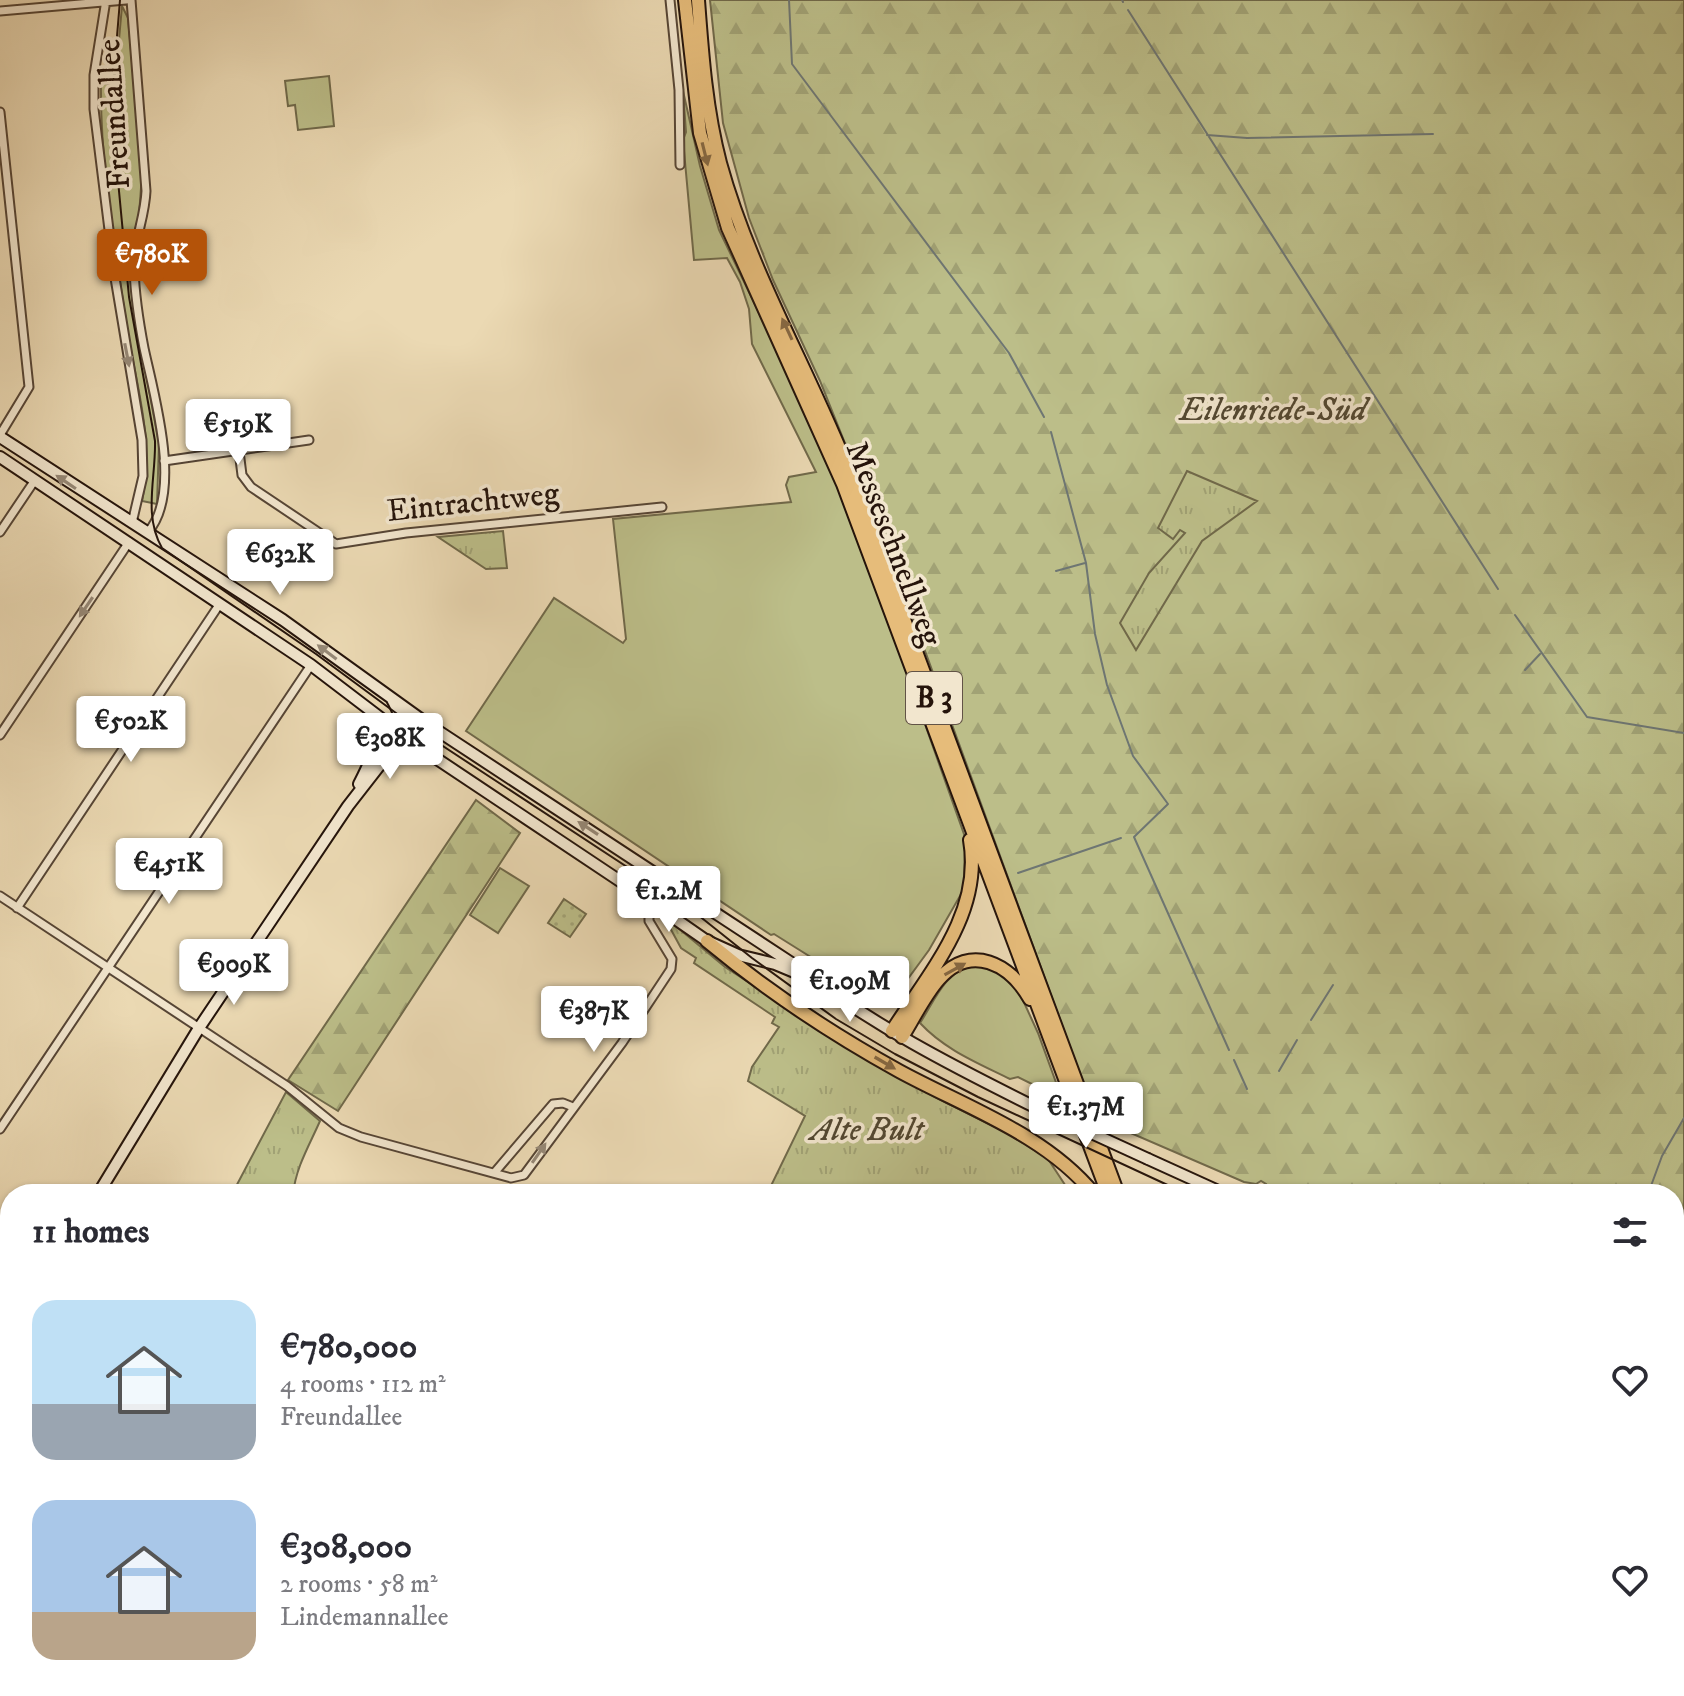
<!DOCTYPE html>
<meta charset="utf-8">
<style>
:root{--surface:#fff;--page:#f2f2f3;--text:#2b2b33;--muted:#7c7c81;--accent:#b45309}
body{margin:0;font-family:"IM FELL DW Pica",serif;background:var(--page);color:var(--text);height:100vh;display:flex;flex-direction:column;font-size:30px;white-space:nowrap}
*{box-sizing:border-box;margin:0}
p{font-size:26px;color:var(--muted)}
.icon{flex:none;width:44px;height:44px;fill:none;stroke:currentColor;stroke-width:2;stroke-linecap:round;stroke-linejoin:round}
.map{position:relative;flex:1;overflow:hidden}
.panel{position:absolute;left:0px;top:1184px;width:1684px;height:512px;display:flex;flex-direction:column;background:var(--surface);border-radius:32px 32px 0 0;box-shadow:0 2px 6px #0004}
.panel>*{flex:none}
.price{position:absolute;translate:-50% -68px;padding:0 18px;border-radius:8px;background:#fff;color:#222;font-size:26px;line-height:52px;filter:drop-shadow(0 2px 4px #0008)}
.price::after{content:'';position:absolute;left:50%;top:48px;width:24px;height:18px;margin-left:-12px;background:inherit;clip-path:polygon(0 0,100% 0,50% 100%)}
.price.selected{background:var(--accent);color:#fff}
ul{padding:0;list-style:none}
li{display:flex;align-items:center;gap:24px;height:200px;padding:0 32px}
li span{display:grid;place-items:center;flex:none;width:224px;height:160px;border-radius:24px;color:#555}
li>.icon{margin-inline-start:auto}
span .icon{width:96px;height:96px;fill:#fffc;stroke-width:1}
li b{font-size:34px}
h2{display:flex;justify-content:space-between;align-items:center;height:96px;padding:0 32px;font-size:34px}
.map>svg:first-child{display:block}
.grass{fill:#bcbe89;stroke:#70694a;stroke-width:2}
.forest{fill:url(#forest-firs);stroke:#70694a;stroke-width:2}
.park{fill:url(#park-tufts);stroke:#70694a;stroke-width:2}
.garden{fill:url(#garden-dots);stroke:#70694a;stroke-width:2}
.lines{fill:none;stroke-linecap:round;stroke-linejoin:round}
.stream{stroke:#6e7673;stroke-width:2}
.street-casing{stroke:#564535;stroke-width:11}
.secondary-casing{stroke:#25140b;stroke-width:14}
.highway-casing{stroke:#25140b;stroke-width:16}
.street{stroke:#f2e6ce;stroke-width:7}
.secondary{stroke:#f2e6ce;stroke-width:10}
.highway{stroke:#e6bc7a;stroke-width:12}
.tram{stroke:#25140b;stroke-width:2}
.secondary-bridge-casing{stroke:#25140b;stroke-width:14;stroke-linecap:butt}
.secondary-bridge{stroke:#f2e6ce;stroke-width:10}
.oneway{fill:#866842}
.oneway2{fill:#968876}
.labels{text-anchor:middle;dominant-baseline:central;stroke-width:7;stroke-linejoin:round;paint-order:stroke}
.shield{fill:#f2e6ce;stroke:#625346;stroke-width:2}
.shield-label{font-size:30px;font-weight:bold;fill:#25140b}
.street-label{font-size:32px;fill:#25140b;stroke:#f2e6ce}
.park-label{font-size:32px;font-style:italic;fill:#524731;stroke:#f2e6ce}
</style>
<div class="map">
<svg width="1684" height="1696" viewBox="0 0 1684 1696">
<defs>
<pattern id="forest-firs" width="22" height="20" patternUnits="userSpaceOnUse" patternTransform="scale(2)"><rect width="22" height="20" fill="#bcbe89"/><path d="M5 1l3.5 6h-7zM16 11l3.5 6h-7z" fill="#a1a275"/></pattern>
<pattern id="park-tufts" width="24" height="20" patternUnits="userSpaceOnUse" patternTransform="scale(2)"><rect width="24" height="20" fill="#bcbe89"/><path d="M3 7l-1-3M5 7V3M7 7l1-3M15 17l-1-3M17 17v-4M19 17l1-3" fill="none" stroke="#a1a275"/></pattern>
<pattern id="garden-dots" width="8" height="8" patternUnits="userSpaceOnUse" patternTransform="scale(2)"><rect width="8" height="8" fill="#bcbe89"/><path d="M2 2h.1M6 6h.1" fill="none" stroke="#a1a275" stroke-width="1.8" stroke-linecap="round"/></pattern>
</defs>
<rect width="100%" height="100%" fill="#ebd9b3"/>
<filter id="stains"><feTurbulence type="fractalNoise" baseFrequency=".0025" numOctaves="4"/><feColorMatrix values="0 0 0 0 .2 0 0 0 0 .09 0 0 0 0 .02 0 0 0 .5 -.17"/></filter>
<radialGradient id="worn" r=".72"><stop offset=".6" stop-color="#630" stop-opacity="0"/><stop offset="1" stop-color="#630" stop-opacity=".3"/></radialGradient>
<path class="grass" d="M122 6 128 18 142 174 139 215 129 253 135 315 159 443 157 504 142 501C155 440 136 386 127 327 115 247 100 165 101 84H115Z
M329 76 334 126 298 130 295 105 288 106 285 81Z
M683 91 700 166 719 230 819 437 887 617 965 837 964 889 929 950 899 991 881 1001 774 934 771 935 466 731 554 598 623 643 626 639 613 519 791 502 786 485 789 477 816 472 752 344 749 309 740 282 727 258 694 260 683 140 686 132Z
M500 868 529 886 498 933 470 915Z
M971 965 987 966 1016 985 1038 1033 1062 1099 1018 1077 1010 1079C978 1063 945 1050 920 1023 935 1000 944 974 971 965Z"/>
<path class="forest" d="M710 0H1684V1408L1674 1400V1194H1268L1264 1190 1266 1184 1261 1181 1256 1184 1244 1182 1096 1118 891 558 820 381 773 280 749 218 723 123Z
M476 800 520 833 338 1111 288 1080Z
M1674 1473 1684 1482V1608L1674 1617Z
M580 1686H1295L1301 1696H565Z
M1339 1686H1430L1411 1696H1350Z"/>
<path class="park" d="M1187 471 1257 501 1202 541 1136 650 1120 623 1149 573 1185 533 1180 530 1173 539 1158 528Z
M503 531 507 568 486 569 438 537Z
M672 923 725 967 854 1051 935 1097 1005 1132 1048 1159 1071 1194H767L805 1116 748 1081 752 1067 779 1027 772 1023 775 1017 694 963 696 958 681 948 669 926Z
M286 1092 320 1121C309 1146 296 1167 293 1194H232Z
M10 1585V1686H580L565 1696H0V1588Z"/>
<path class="garden" d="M564 899 586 914 570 937 548 923Z
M1684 1608V1696H1586L1598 1686H1674V1617Z"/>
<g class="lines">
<path class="stream" d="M789 0 792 64 1009 353 1044 417
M1122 0 1123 2
M1128 10 1498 589
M1207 135 1247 138 1433 134
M1051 432 1086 563 1095 634 1107 685 1133 756 1168 804 1134 837 1229 1050
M1056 571 1085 563
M1515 615 1587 717 1684 733
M1525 670 1540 654
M1018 873 1121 838
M1311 1020 1333 985
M1234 1060 1247 1089
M1279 1071 1297 1040
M1648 1194 1662 1156 1684 1118
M1376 1696 1377 1686"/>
<g class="street-casing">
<path id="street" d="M106 0 94 75V109L115 278 142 440 143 476 132 523
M131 0 146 191C145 218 133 242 134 269 135 296 139 322 144 348 154 395 183 492 148 532
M670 0 679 90 680 165
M0 11 126 0
M0 112 29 387 0 435
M239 451 242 475 251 487 336 544 406 533 662 507
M164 461 309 440
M0 532 35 480
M0 735 129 542
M0 896 287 1086 339 1128 361 1137 511 1178 524 1175 622 1043 671 969 672 959 649 921V900
M17 908 219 605
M0 1129 311 665
M495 1172 553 1104 563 1103 573 1107
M0 1257 10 1266"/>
</g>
<g class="secondary-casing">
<path id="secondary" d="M0 437 283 620 429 725 793 964C868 1023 954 1067 1039 1109
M0 457 311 665 416 745 638 893 707 941 738 955 775 964 799 974
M359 784C378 748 379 724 424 721
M649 900 663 878
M1148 1159 1225 1194
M98 1194 199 1028 348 806 397 743C407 726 400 715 392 699
M0 1343 10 1330"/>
</g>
<g class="highway-casing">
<path id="highway" d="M685 0 700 133 728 228 843 484 1108 1194
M698 0C702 54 706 110 720 163 750 272 810 372 851 477L1118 1194
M707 941C766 990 832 1034 899 1071 965 1107 1045 1134 1094 1194
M892 1031C929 973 983 913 970 840
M902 1037C914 1018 924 996 939 979 971 943 1010 964 1030 999
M1674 1432 1677 1429
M1674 1457 1684 1447
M1308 1686 1315 1696
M1322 1686 1334 1696
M1432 1696 1446 1686
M1453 1696 1463 1686"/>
</g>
<use href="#street" class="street"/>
<use href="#secondary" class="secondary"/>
<use href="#highway" class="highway"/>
<path class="tram" d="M120 0 112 97 114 138 129 297 155 441C156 478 143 515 162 548L316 654 423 733 688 907 752 958 836 1019 895 1054 978 1097 1187 1194
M1674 1458 1684 1468"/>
<g class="secondary-bridge-casing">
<path id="secondary-bridge" d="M1039 1109 1148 1159"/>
</g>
<use href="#secondary-bridge" class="secondary-bridge"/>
</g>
<defs><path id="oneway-solid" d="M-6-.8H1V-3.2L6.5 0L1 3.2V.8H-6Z" transform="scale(2)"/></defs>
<g class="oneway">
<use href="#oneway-solid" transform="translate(705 154) rotate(76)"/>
<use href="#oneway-solid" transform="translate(787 329) rotate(-115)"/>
<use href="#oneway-solid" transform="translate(955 969) rotate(-29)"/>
<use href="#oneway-solid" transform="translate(885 1063) rotate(30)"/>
</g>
<g class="oneway2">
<use href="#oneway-solid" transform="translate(127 355) rotate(79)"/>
<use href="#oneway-solid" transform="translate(66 482) rotate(-146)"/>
<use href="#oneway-solid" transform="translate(86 607) rotate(124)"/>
<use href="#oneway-solid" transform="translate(327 652) rotate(-143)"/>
<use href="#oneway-solid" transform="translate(588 828) rotate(-147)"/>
<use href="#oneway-solid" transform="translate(539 1153) rotate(-55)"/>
</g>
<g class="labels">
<rect class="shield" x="906" y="672" width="56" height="52" rx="6"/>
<g class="shield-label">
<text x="934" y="698">B 3</text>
</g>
<g class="street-label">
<text transform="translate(115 114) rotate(-94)">Freundallee</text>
<text transform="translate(473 503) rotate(-6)">Eintrachtweg</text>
<text transform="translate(893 544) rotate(69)">Messeschnellweg</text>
</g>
<g class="park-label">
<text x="1273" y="411">Eilenriede-Süd</text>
<text x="867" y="1131">Alte Bult</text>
</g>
</g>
<rect width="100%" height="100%" filter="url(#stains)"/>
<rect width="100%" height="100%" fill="url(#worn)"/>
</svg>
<b class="price selected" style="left:152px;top:297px">€780K</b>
<b class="price" style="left:238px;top:467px">€519K</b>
<b class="price" style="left:280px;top:597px">€632K</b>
<b class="price" style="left:131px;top:764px">€502K</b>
<b class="price" style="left:390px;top:781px">€308K</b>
<b class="price" style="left:169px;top:906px">€451K</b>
<b class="price" style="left:669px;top:934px">€1.2M</b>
<b class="price" style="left:234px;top:1007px">€909K</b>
<b class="price" style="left:850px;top:1024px">€1.09M</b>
<b class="price" style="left:594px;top:1054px">€387K</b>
<b class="price" style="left:1086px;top:1150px">€1.37M</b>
<section class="panel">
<h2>11 homes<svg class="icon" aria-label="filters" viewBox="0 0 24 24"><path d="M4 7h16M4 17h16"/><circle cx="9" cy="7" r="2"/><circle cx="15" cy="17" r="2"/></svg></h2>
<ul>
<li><span style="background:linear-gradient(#bfe0f5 65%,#9aa5b1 0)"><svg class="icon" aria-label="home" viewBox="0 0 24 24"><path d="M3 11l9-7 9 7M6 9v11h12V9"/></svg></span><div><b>€780,000</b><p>4 rooms · 112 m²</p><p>Freundallee</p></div><svg class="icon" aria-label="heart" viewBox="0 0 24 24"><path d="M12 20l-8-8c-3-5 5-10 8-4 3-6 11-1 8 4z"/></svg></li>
<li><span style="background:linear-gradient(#a9c7e8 70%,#b9a48a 0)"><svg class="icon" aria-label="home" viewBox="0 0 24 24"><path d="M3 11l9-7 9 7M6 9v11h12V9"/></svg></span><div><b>€308,000</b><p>2 rooms · 58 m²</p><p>Lindemannallee</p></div><svg class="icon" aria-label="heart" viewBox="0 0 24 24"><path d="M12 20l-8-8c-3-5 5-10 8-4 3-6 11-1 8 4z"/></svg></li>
</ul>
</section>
</div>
